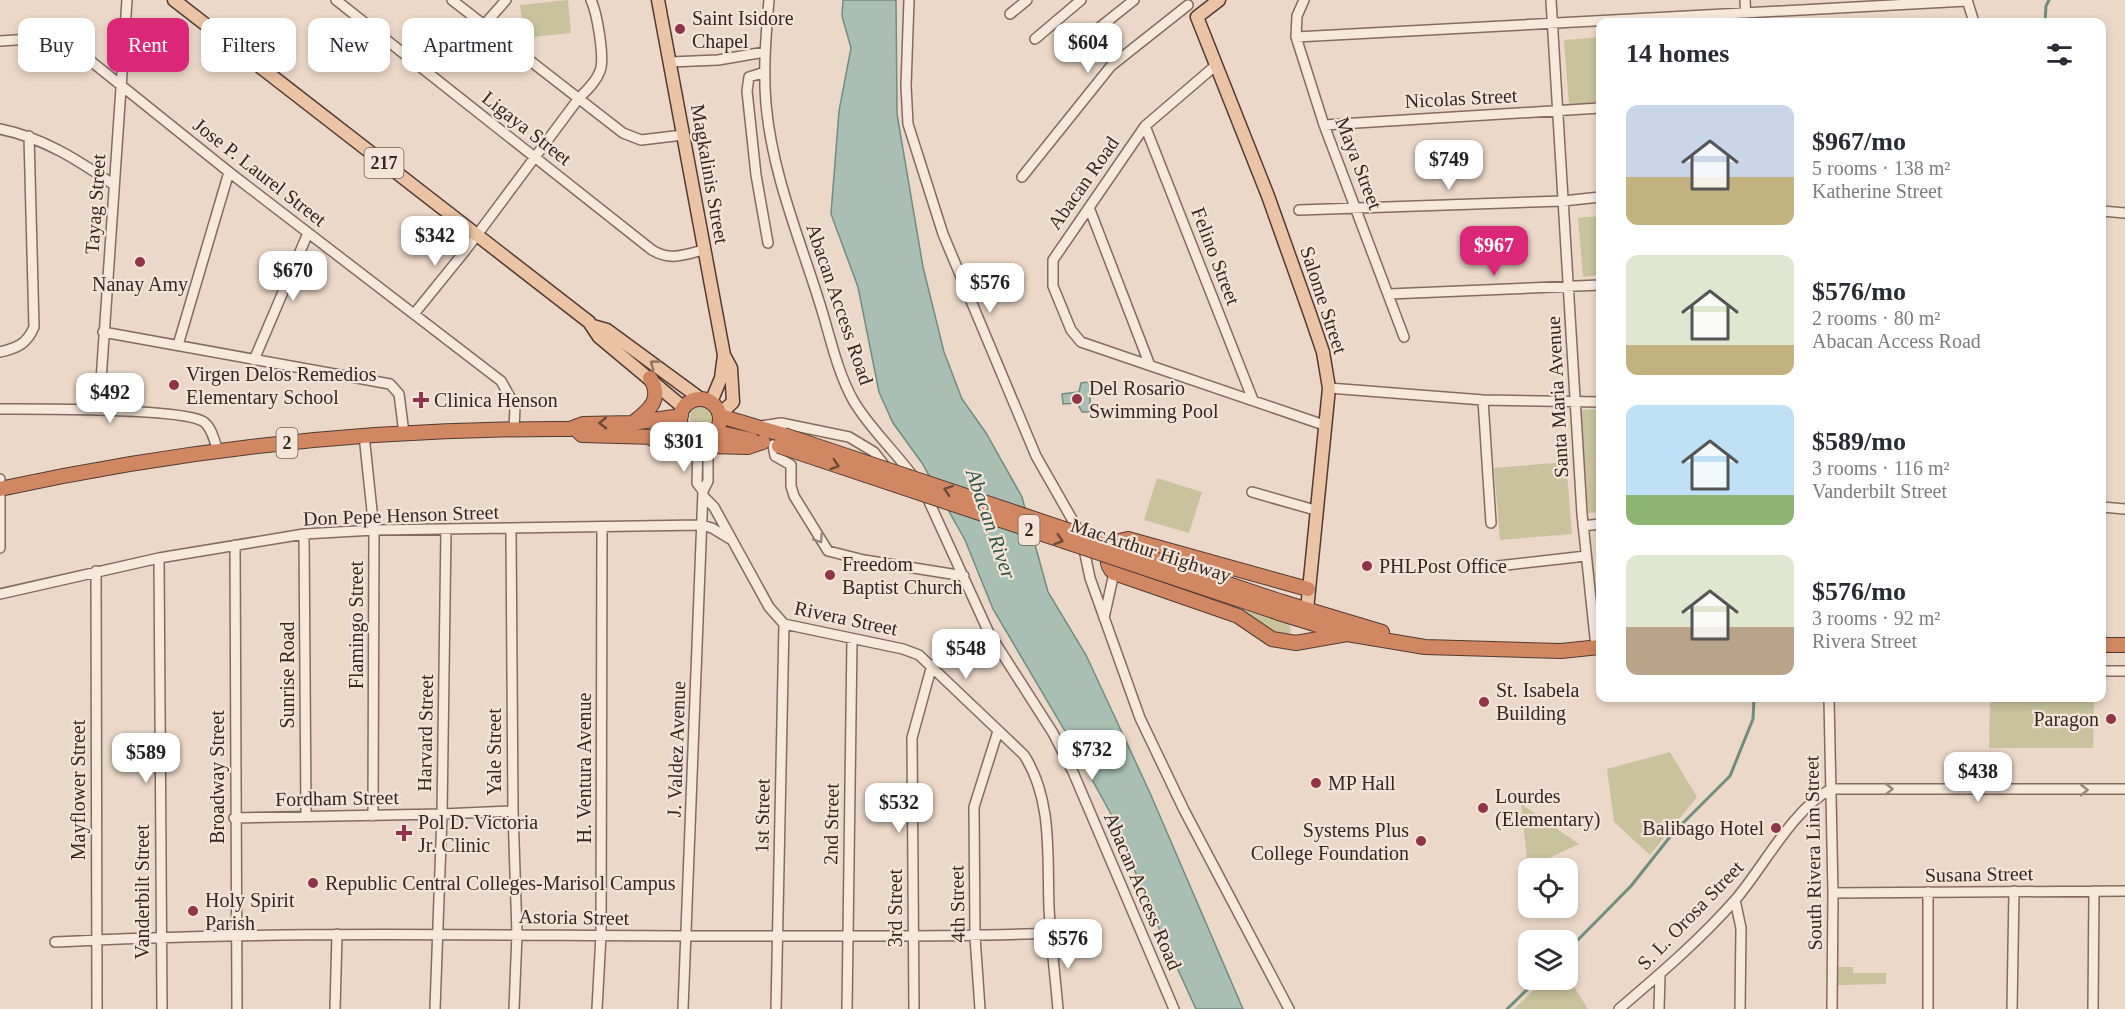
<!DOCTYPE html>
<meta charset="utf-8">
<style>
:root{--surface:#fff;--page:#f7f7f7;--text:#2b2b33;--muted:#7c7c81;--accent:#db2777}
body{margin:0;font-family:Georgia,serif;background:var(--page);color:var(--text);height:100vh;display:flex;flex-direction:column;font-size:22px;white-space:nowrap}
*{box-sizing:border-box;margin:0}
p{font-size:20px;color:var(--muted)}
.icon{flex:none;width:33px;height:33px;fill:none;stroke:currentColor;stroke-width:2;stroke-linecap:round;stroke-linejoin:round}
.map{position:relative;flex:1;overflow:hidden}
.details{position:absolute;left:1596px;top:18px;width:510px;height:684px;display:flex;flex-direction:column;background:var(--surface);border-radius:12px;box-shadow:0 3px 9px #0003}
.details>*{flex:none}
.banner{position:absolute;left:18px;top:18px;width:570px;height:54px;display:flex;gap:12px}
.controls{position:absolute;left:1518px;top:858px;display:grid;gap:12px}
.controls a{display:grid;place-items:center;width:60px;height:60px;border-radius:12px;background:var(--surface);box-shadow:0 3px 9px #0003;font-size:30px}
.price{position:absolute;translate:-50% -51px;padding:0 14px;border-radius:12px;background:#fff;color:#222;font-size:20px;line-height:39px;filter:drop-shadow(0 2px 3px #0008)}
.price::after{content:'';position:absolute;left:50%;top:36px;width:18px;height:14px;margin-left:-9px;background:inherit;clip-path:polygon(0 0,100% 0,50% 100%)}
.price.on{background:var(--accent);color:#fff}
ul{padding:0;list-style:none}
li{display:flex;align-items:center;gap:18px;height:150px;padding:0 30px}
li span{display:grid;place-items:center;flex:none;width:168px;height:120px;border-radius:12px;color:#555}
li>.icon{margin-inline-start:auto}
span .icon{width:72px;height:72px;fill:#fffc;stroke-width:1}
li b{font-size:26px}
h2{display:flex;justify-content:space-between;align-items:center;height:72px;padding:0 30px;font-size:26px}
.chip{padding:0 21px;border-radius:12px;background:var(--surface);box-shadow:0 3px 9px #0003;font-size:21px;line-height:54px}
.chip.on{background:var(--accent);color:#fff}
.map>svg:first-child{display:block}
.green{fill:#c8c39d}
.water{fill:#a9bfb3;stroke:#708d7f;stroke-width:1.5}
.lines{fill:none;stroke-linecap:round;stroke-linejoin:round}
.stream{stroke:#708d7f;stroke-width:3}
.minor-casing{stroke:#856a5f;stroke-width:12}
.major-casing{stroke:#533a32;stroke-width:15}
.highway-casing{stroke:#533a32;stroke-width:16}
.minor{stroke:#f6e8db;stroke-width:9}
.major{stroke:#eac4a4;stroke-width:12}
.highway{stroke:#d18761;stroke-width:14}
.highway-bridge-casing{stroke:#533a32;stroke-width:16;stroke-linecap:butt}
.highway-bridge{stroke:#d18761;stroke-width:14}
.oneway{stroke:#907662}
.oneway2{stroke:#6d4937}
.oneway3{stroke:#96887e}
.poi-dot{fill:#8f3449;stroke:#f3e4d7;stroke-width:2}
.labels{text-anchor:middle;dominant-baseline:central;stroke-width:4.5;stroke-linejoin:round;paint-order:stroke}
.shield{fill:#f3e4d7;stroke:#6f6058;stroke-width:1.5}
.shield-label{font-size:18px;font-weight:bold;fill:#372721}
.poi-label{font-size:20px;fill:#372721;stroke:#f3e4d7;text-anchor:start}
.street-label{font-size:20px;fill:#372721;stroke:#f3e4d7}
.water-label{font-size:21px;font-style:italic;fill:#32554b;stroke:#f3e4d7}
</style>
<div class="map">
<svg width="2125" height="1009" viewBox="0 0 2125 1009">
<rect width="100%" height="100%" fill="#ebd8c8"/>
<path class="green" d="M568 0 571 33 524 38 520 5Z
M1600 37V102L1569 105 1564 40Z
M1600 216V275L1583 277 1578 218Z
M690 417a12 12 0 1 1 24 0a12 12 0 1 1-24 0Z
M1600 409V512L1588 513 1581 410Z
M1566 462 1572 534 1500 540 1494 468Z
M1157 478 1202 492 1189 533 1144 520Z
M1230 606 1289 624 1291 631 1287 636 1279 634Z
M1990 698 2094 701 2093 748H1989Z
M1670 752 1697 797 1650 855 1614 822 1607 769Z
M1521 804 1579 844 1528 868Z
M1838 967H1853V973H1886V984L1838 985Z
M1568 977 1588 1009H1514L1544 980H1568Z"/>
<path class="water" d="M843 0H896L897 114 923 267 944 352 962 399 986 433 1022 497 1048 592 1086 655 1150 793 1243 1009H1196L1147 902 1117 825 1068 736 993 609 965 540 922 463 893 423 879 392 858 287 831 214 839 111 851 48 842 16Z
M1087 382 1090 385V412H1082L1077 403 1063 404 1062 394 1079 392 1081 383Z"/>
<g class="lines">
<path class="stream" d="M2045 22 2046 6 2049 0
M1568 950 1631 886 1673 833 1730 776 1753 719 1754 698
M1507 1009 1537 980"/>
<g class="minor-casing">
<path id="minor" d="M336 0 652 250C670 261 684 255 703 250
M452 0 623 133 641 140 683 135
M769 0C766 34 763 70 766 104 772 173 799 237 819 301 830 335 836 369 853 400 869 428 896 452 915 479
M909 0 906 86 908 124 943 234 1036 456 1081 535 1090 578 1140 718 1184 810 1289 1009
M1304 0 1297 16 1296 37 1324 125 1404 337
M1551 0 1582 514 1596 647
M1745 0 1746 22
M1967 0 1974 22
M1010 14 1027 0
M484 25 506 0
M1296 37 1967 1
M1035 39 1081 0
M0 41 45 38 72 46 229 172 501 381 515 406 514 430
M1075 47 1134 0
M670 62 718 60 765 52
M1215 66 1145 126 1053 260V286L1071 330 1081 342 1324 425
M765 72 749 77 747 91 756 175 768 243
M1324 125 1600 108
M1145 126 1253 400
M0 129C44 138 78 160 114 185
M1022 177 1111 66 1188 5
M1090 210 1149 363
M1299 210 1563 201 1600 197
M2102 211 2125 213
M1389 294 1600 285
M414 314 465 251 579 98C587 90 596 82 600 71 605 58 597 13 591 0
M103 332 390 384 399 394 404 433
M178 345 229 172
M0 352C17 348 27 344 34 327L29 136
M254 360 308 233
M1329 388 1483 400 1600 402
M1483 400 1491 523
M0 409C32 409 185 408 204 422 212 428 214 441 218 450
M99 410 127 0
M761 426 781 423 849 437 874 452 888 470
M364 435 374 530 373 816
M698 445 697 483 703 491
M773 445 775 456 791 465V486L794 496 828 551 864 560 964 576
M0 479V548
M1252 492 1315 510
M926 495 989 633 1053 733 1073 772 1174 1009
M703 496 714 507 769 607 784 624 903 649 919 655 1024 755C1053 800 1047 856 1049 908 1051 942 1055 975 1058 1009
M2102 507 2125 509
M1583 526 1600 524
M511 530 513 811 517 934 514 1009
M304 534 306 815
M235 545 237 1009
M159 558 162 1009
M1498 566 1586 556
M96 571 97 1009
M0 594 159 558 304 534 374 530 701 525 712 528 730 539
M1104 618 1114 573
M2102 671H2125
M1829 698 1833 893 1832 1009
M234 818 442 814 513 811
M1928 892V1009
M1833 893 2125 891
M1735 900 1741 928 1740 1009
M55 942C297 929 539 937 781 936 871 936 961 937 1051 933
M335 1009 337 934
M435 1009 442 814 446 530
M597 1009 601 935 602 527
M683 1009 703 491 708 481V445
M776 1009 784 624
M847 1009 852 640
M914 1009 912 738 932 665
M980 1009 975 937 974 807 998 731
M1619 1009C1660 974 1701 939 1736 899 1764 866 1793 809 1831 789H2125
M1659 1009 1660 975
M2012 1009 2014 891
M2093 1009 2094 891"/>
</g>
<g class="major-casing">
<path id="major" d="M174 0 589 322 599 337 684 408
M658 0 724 355 731 368 733 402 720 414
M1219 0 1197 17 1268 196 1310 314 1323 352 1329 388 1307 610
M593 326 607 330 701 399
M711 402 721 378 724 355"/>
</g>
<g class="highway-casing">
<path id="highway" d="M680 419a20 20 0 1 1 40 0a20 20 0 1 1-40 0Z
M720 416 784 435
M634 422C650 410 663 398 650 378
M576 429 582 435 655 437
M716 432 752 440
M648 437 669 445 748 447 763 442
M0 489C187 448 379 428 570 429L583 424 632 423 681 416
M1308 589 1128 539 1115 542C1107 552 1104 564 1114 573L1238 616 1272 639 1296 643 1347 634
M1282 602 1382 632
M1279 613 1347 634 1425 647 1561 651 1600 647
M2102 645H2125"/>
</g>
<use href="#minor" class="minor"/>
<use href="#major" class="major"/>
<use href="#highway" class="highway"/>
<g class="highway-bridge-casing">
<path id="highway-bridge" d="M784 435 1282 602
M779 446 1279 613"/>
</g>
<use href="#highway-bridge" class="highway-bridge"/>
</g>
<defs><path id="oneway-chevron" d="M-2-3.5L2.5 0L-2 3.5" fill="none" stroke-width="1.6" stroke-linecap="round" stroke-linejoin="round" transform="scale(1.5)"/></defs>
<use class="oneway" href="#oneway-chevron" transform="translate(654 364) rotate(-144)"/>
<g class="oneway2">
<use href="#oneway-chevron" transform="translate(603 423) rotate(179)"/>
<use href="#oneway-chevron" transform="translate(835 465) rotate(18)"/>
<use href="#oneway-chevron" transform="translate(948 490) rotate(-161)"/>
<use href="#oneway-chevron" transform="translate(1059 540) rotate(18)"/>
</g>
<g class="oneway3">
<use href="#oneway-chevron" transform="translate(819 539) rotate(56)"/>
<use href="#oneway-chevron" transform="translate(1889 789) rotate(-1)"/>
<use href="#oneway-chevron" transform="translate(2084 790)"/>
</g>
<g class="poi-dot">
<circle cx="680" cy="29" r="6"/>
<circle cx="140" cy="262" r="6"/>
<circle cx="174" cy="385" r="6"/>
<circle cx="1077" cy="399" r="6"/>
<path d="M418 391h6v6h6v6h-6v6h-6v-6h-6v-6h6z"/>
<circle cx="1367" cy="566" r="6"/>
<circle cx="830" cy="575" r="6"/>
<circle cx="1484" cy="702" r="6"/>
<circle cx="2111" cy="719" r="6"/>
<circle cx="1316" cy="783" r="6"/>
<circle cx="1483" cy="808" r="6"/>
<circle cx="1776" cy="828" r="6"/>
<path d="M401 824h6v6h6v6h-6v6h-6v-6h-6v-6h6z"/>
<circle cx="1421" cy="841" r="6"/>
<circle cx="313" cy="883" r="6"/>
<circle cx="193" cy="911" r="6"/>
</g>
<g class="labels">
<g class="shield">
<rect x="364.5" y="148" width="39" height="30" rx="4.5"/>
<rect x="276.5" y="428" width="21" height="30" rx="4.5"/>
<rect x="1018.5" y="515" width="21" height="30" rx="4.5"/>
</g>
<g class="shield-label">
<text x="384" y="163">217</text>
<text x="287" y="443">2</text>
<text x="1029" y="530">2</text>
</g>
<g class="poi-label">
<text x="692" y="18">Saint Isidore<tspan x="692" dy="23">Chapel</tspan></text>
<text x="140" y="284" text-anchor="middle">Nanay Amy</text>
<text x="186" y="374">Virgen Delos Remedios<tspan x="186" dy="23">Elementary School</tspan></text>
<text x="1089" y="388">Del Rosario<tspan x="1089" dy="23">Swimming Pool</tspan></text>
<text x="434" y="400">Clinica Henson</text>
<text x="842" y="564">Freedom<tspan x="842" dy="23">Baptist Church</tspan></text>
<text x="1379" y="566">PHLPost Office</text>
<text x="1496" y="690">St. Isabela<tspan x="1496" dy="23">Building</tspan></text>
<text x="2099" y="719" text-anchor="end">Paragon</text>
<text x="1328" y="783">MP Hall</text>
<text x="1495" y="796">Lourdes<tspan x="1495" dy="23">(Elementary)</tspan></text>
<text x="418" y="822">Pol D. Victoria<tspan x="418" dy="23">Jr. Clinic</tspan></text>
<text x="1764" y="828" text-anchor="end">Balibago Hotel</text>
<text x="1409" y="830" text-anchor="end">Systems Plus<tspan x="1409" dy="23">College Foundation</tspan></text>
<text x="325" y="883">Republic Central Colleges-Marisol Campus</text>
<text x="205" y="900">Holy Spirit<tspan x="205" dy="23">Parish</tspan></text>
</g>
<g class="street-label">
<text transform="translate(1461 98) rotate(-3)">Nicolas Street</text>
<text transform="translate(527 128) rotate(38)">Ligaya Street</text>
<text transform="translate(1359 163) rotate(69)">Maya Street</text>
<text transform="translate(260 172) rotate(38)">Jose P. Laurel Street</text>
<text transform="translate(710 174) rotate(80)">Magkalinis Street</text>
<text transform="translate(1083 183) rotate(-55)">Abacan Road</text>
<text transform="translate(95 204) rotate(-86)">Tayag Street</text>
<text transform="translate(1216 256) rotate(69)">Felino Street</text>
<text transform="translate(1324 300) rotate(72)">Salome Street</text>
<text transform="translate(840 304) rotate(71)">Abacan Access Road</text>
<text transform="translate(1557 397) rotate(-93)">Santa Maria Avenue</text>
<text transform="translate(401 515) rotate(-2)">Don Pepe Henson Street</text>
<text transform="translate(1151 550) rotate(18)">MacArthur Highway</text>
<text transform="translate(846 618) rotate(12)">Rivera Street</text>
<text transform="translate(356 625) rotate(-90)">Flamingo Street</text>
<text transform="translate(287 675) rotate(-90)">Sunrise Road</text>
<text transform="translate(425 733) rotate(-89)">Harvard Street</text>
<text transform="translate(676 749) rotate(-88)">J. Valdez Avenue</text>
<text transform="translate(494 752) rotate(-90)">Yale Street</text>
<text transform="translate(584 768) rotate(-90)">H. Ventura Avenue</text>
<text transform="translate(217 777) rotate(-90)">Broadway Street</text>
<text transform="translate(78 790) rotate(-90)">Mayflower Street</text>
<text transform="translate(337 798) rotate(-1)">Fordham Street</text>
<text transform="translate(762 816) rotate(-89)">1st Street</text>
<text transform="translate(831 824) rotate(-89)">2nd Street</text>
<text transform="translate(1813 853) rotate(-91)">South Rivera Lim Street</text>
<text transform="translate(1979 874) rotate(-1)">Susana Street</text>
<text transform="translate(1143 891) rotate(67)">Abacan Access Road</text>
<text transform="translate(142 892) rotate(-90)">Vanderbilt Street</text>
<text transform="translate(957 904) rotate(-91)">4th Street</text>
<text transform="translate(895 908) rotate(-90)">3rd Street</text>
<text transform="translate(1690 915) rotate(-46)">S. L. Orosa Street</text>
<text transform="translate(574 917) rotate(1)">Astoria Street</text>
</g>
<g class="water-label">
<text transform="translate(991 524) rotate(71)">Abacan River</text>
</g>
</g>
</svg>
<div class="controls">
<a><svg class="icon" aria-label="locate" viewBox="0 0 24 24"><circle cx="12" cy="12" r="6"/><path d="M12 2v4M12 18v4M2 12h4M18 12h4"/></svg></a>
<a><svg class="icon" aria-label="layers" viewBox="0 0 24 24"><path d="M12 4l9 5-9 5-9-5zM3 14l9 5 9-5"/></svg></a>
</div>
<b class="price" style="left:1088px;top:74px">$604</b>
<b class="price" style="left:1449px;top:191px">$749</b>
<b class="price" style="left:435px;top:267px">$342</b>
<b class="price on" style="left:1494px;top:277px">$967</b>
<b class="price" style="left:293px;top:302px">$670</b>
<b class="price" style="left:990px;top:314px">$576</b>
<b class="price" style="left:110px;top:424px">$492</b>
<b class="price" style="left:684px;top:473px">$301</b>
<b class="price" style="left:966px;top:680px">$548</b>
<b class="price" style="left:1092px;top:781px">$732</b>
<b class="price" style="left:146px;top:784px">$589</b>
<b class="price" style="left:1978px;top:803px">$438</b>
<b class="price" style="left:899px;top:834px">$532</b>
<b class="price" style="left:1068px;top:970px">$576</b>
<div class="banner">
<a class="chip">Buy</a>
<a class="chip on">Rent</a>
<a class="chip">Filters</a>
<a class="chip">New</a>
<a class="chip">Apartment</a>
</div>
<section class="details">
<h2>14 homes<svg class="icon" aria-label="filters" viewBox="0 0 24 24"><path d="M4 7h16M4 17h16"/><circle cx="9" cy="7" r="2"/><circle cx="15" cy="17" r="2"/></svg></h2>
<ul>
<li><span style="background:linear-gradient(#c9d6e8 60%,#c2b280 0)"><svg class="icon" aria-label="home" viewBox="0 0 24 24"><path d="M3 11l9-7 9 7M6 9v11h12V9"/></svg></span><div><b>$967/mo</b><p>5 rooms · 138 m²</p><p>Katherine Street</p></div></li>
<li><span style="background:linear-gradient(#dfe7d0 75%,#c2b280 0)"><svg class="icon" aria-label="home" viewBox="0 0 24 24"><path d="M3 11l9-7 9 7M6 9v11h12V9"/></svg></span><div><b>$576/mo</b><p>2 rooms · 80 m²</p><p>Abacan Access Road</p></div></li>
<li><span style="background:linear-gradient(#bfe0f5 75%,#8fb573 0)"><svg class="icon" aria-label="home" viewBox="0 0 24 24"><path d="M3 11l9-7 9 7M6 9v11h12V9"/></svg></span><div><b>$589/mo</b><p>3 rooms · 116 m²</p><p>Vanderbilt Street</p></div></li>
<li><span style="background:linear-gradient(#dfe7d0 60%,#b9a48a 0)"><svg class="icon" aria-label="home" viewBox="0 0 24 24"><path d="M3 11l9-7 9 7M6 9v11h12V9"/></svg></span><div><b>$576/mo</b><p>3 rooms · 92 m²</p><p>Rivera Street</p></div></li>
</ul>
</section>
</div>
